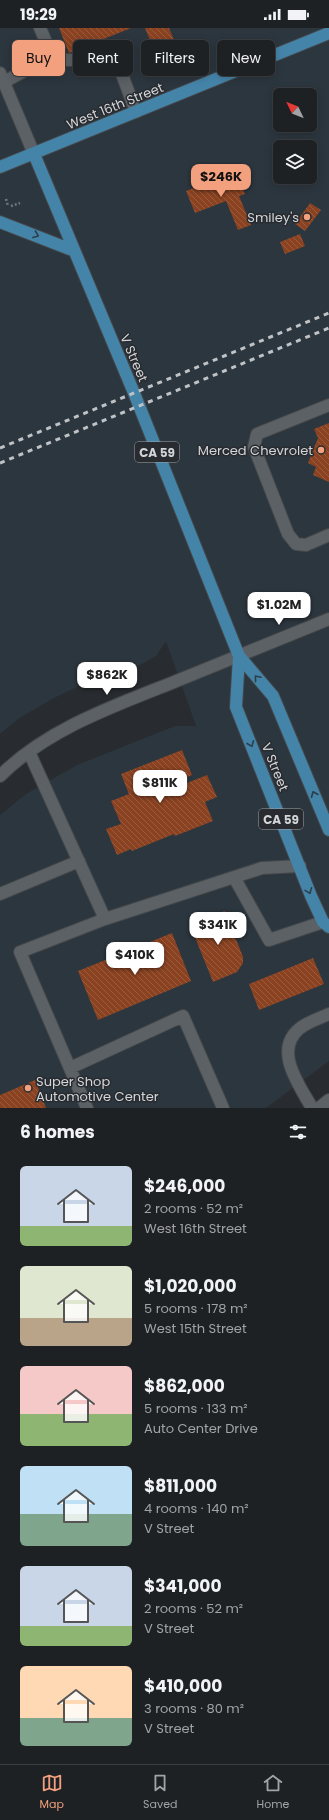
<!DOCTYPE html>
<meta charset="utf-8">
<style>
:root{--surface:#1e2124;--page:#26292c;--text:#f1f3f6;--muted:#a1a3a6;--line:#3c3e41;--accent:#f2a07e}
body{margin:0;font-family:Poppins,sans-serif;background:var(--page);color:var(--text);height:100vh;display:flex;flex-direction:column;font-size:15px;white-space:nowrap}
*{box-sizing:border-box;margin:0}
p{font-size:13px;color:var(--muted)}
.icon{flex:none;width:22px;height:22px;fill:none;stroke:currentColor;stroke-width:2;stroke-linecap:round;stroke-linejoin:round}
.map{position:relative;height:1080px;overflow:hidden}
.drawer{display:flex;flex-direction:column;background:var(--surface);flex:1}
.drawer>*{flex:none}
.top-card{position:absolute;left:12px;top:12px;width:305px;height:36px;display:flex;gap:8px}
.needle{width:26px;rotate:313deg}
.controls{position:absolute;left:273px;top:60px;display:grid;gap:8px}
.controls a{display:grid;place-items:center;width:44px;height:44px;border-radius:6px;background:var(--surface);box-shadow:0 2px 10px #0003,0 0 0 1px var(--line);font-size:20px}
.price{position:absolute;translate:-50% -34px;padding:0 9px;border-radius:8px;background:#fff;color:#222;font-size:13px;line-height:26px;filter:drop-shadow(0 1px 2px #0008)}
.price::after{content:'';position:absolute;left:50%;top:24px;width:12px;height:9px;margin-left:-6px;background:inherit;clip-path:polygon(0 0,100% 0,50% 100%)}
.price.selected{background:var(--accent);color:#111}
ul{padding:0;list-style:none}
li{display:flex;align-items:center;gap:12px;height:100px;padding:0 20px}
li span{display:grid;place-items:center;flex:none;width:112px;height:80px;border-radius:6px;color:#555}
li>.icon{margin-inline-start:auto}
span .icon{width:48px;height:48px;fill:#fffc;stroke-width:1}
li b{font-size:17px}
h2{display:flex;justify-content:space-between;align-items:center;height:48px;padding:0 20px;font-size:17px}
.chip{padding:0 14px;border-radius:6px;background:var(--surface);box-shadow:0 2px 10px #0003,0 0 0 1px var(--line);font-size:14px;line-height:36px}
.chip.selected{background:var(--accent);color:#111}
.status{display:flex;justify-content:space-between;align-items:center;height:28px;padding:0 20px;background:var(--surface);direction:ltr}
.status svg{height:11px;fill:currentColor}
.menu{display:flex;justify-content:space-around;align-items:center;height:56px;border-top:1px solid var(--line);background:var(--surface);font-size:11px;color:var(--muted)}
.menu a{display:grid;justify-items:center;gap:2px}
.menu .selected{color:var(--accent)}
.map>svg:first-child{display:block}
.built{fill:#2c363e;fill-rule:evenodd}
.building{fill:url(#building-back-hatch)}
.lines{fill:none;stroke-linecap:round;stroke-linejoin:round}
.minor-casing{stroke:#43474a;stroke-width:14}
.major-casing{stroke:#43474a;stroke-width:14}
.path{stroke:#73777a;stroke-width:2.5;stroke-dasharray:2 2;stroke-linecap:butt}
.minor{stroke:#5c6165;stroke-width:12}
.major{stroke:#4584a9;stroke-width:12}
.rail{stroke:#c0c3c6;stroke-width:3;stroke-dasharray:5 5;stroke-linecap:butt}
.oneway{stroke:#2e3e48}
.poi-dot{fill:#f2a07e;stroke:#282c30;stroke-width:1.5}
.labels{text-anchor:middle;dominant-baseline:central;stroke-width:3;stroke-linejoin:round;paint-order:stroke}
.shield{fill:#282c30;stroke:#a0a2a6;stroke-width:1}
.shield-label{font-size:12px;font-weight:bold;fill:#d3d5d8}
.street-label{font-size:13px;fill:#d3d5d8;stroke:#282c30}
.poi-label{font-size:13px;fill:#d3d5d8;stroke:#282c30;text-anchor:end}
</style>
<div class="status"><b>19:29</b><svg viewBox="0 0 49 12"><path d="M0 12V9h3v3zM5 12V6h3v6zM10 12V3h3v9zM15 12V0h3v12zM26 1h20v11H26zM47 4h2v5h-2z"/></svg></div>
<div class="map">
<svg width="329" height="1080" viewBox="0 0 329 1080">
<defs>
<pattern id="building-back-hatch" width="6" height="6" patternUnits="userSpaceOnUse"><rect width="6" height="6" fill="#8a4221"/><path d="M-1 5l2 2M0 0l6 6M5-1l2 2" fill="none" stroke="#9a5c40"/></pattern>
</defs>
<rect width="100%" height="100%" fill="#282c30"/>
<path class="built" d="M0 0H329V1033L266 1080H0V787L26 766 77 737 175 698H196L166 613 156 628 131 642 85 655 52 671 18 691 0 706ZM280 67H310V97H280ZM280 119H310V149H280Z"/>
<path class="building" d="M59 0H131L69 25Z
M145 0H169L177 19 156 27Z
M236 144 245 166 239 168 251 197 238 202 226 173 195 185 186 163Z
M310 175 321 182 305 203 295 196Z
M300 206 305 218 285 226 280 214Z
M329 395V454L313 447 316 439 308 435 318 410 314 401Z
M182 722 192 747 185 750 187 755 207 747 217 769 205 774 213 793 175 808 174 806 132 823 131 821 117 827 106 801 121 796 111 773 129 766 121 746Z
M225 883 243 929V935L237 944 213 954 190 897Z
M172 905 191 953 98 992 78 943Z
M313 930 324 956 259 982 249 956Z
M35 1052 46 1080H0V1067Z"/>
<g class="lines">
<g class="minor-casing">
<path id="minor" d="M40 0 52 28C79 41 90 18 110 24L120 41 136 84
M0 45 34 126
M4 54 52 28
M329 377 257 406 254 419 288 506 296 516 306 517 329 507
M29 724 105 891 262 840 300 838
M0 748C47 701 114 678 174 654 226 633 277 612 329 591
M234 849 269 912 323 894
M0 866 79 833
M70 1040 183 988 223 1080
M87 1080 20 924 105 891
M312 1080C300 1058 273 1023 299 1001 307 994 320 990 329 986
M319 1080 329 1072"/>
</g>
<g class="major-casing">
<path id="major" d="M34 126 134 365 239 628 273 668 329 802
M0 139 329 5
M0 194 72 222
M239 628 236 679 311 868 323 894 329 899"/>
</g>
<path class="path" d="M6 171 8 178
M11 178 20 175"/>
<use href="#minor" class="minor"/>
<use href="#major" class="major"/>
<path class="rail" d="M0 420 329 285
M0 435 329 300"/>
</g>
<defs><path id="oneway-chevron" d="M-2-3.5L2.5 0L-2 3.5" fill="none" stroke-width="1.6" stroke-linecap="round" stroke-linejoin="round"/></defs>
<g class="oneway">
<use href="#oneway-chevron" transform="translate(36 207) rotate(21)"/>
<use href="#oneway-chevron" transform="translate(257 650) rotate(-130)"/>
<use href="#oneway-chevron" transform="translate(251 716) rotate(68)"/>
<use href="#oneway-chevron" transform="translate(314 766) rotate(-113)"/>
<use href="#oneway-chevron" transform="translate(309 863) rotate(69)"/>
</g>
<g class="poi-dot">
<circle cx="307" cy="189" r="4"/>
<circle cx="321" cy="422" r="4"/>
<circle cx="28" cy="1060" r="4"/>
</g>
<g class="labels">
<g class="shield">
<rect x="135" y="414" width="44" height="20" rx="3"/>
<rect x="259" y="781" width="44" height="20" rx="3"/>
</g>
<g class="shield-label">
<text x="157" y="424">CA 59</text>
<text x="281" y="791">CA 59</text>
</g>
<g class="street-label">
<text transform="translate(115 78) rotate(-22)">West 16th Street</text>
<text transform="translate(134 330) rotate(67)">V Street</text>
<text transform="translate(275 739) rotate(68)">V Street</text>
</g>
<g class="poi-label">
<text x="299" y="189">Smiley's</text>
<text x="313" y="422">Merced Chevrolet</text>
<text x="36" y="1053" text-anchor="start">Super Shop<tspan x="36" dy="15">Automotive Center</tspan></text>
</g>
</g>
</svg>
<div class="controls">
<a><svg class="needle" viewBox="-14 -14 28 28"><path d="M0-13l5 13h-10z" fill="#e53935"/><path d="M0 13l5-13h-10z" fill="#a1a3a6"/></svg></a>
<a><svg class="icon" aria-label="layers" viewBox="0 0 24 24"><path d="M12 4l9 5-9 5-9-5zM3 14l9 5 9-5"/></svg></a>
</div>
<b class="price selected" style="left:221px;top:170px">$246K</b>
<b class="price" style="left:279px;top:598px">$1.02M</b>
<b class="price" style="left:107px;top:668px">$862K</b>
<b class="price" style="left:160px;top:776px">$811K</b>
<b class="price" style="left:218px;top:918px">$341K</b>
<b class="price" style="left:135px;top:948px">$410K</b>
<div class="top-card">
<a class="chip selected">Buy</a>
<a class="chip">Rent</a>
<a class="chip">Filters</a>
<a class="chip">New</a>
</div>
</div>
<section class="drawer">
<h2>6 homes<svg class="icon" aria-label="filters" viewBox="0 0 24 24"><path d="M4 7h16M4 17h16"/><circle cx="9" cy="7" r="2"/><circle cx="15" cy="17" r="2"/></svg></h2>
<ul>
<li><span style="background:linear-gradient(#c9d6e8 75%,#8fb573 0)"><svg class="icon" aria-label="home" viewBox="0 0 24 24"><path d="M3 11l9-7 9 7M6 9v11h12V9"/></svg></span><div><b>$246,000</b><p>2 rooms · 52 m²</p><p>West 16th Street</p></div></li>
<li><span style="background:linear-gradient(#dfe7d0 65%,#b9a48a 0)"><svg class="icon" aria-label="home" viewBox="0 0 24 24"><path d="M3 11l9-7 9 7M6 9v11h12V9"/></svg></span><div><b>$1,020,000</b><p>5 rooms · 178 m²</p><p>West 15th Street</p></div></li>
<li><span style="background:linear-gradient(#f6c9c9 60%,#8fb573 0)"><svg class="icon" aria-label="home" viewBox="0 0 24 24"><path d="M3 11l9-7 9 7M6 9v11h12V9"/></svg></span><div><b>$862,000</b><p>5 rooms · 133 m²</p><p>Auto Center Drive</p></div></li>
<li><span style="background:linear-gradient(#bfe0f5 60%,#7fa58c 0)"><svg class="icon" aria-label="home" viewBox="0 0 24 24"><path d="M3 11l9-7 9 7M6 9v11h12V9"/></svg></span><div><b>$811,000</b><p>4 rooms · 140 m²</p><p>V Street</p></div></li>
<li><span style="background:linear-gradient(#c9d6e8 75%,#8fb573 0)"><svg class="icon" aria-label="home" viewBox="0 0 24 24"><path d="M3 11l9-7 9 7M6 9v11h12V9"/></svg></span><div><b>$341,000</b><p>2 rooms · 52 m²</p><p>V Street</p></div></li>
<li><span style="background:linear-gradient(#ffd9b3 65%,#7fa58c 0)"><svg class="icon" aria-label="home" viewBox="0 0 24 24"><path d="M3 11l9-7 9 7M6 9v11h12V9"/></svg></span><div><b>$410,000</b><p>3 rooms · 80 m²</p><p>V Street</p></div></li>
</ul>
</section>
<nav class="menu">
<a class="selected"><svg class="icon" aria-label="map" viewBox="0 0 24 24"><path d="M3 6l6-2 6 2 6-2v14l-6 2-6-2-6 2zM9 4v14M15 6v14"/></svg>Map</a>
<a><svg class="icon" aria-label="saved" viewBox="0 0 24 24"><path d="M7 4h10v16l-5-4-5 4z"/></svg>Saved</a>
<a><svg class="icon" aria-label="home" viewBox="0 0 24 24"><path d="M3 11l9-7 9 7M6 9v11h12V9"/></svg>Home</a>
</nav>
